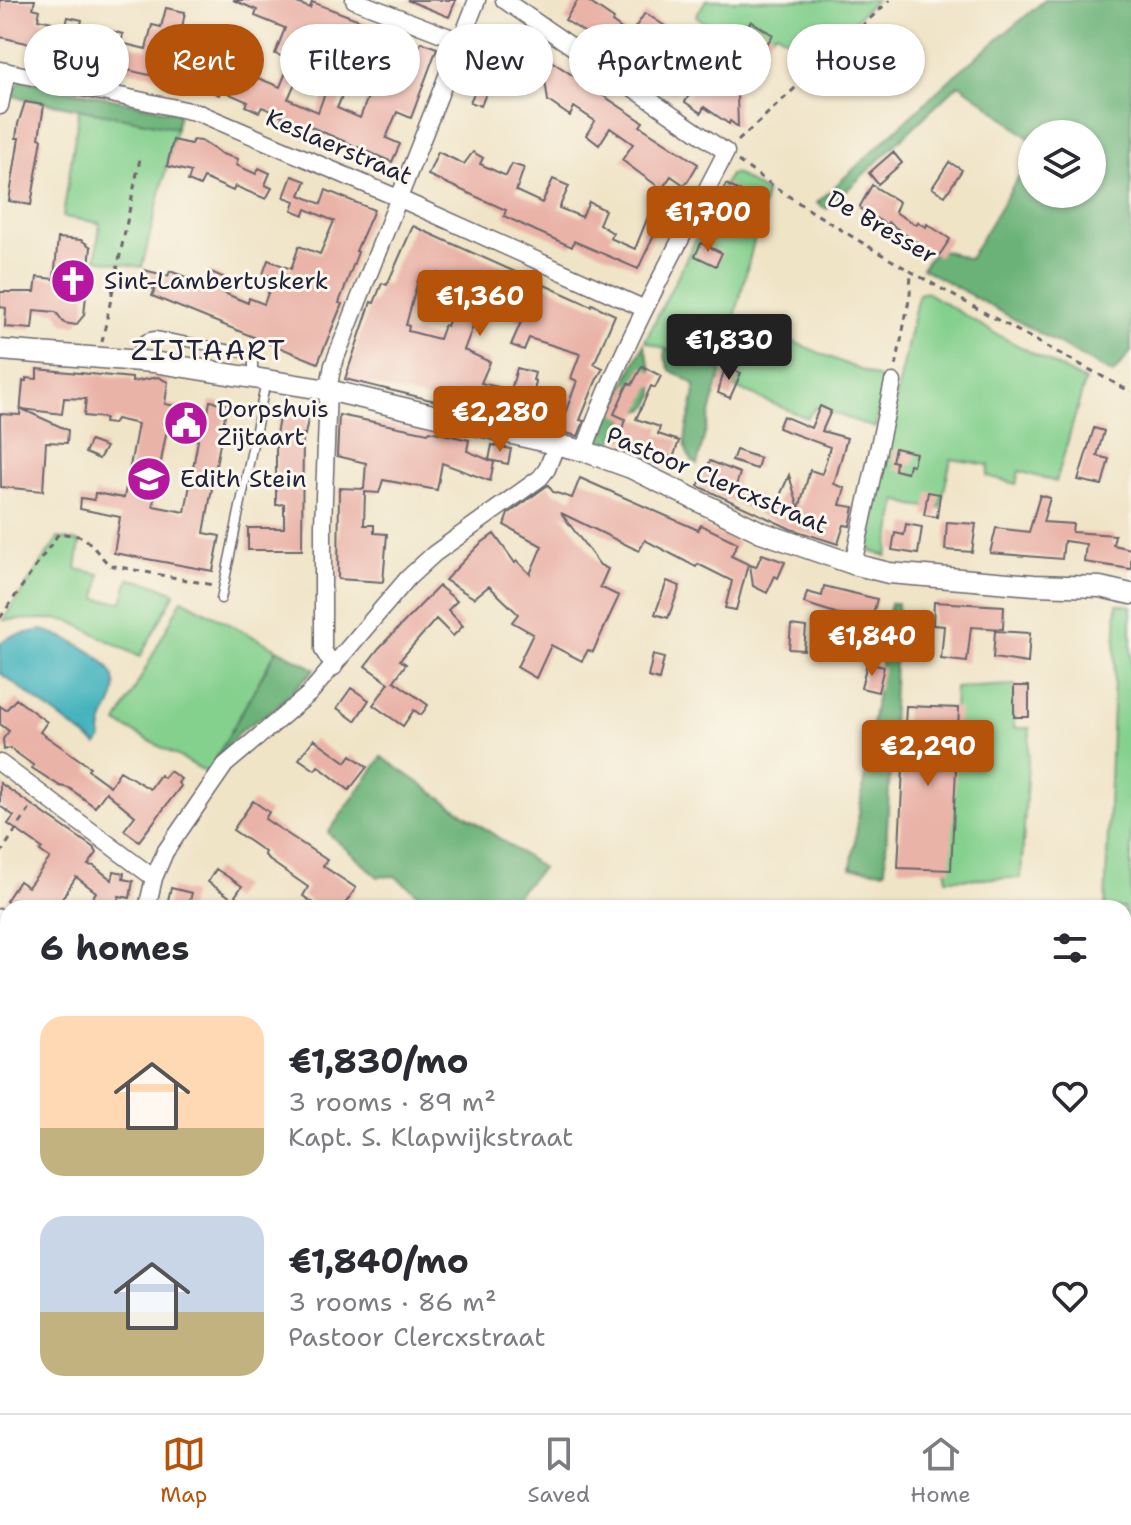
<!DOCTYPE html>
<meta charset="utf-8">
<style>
:root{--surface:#fff;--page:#f7f7f7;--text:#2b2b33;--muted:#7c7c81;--line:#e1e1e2;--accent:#b45309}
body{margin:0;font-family:"Shantell Sans",sans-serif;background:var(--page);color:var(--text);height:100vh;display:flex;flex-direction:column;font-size:30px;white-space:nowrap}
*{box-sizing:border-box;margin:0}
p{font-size:26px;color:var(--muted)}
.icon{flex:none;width:44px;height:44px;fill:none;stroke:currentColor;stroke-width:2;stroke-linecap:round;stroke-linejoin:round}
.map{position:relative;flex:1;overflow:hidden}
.sheet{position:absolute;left:0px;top:900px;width:1132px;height:514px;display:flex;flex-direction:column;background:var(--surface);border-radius:24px 24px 0 0;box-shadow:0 2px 6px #0004}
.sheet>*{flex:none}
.hud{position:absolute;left:24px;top:24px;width:1084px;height:72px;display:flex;gap:16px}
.fabs{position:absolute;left:1018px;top:120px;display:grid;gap:16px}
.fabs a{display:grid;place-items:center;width:88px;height:88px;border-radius:50%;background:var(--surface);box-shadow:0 2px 6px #0004;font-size:40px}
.price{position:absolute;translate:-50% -68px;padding:0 18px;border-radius:8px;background:var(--accent);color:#fff;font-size:26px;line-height:52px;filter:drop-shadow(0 2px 4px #0008)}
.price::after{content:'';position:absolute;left:50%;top:48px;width:24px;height:18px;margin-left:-12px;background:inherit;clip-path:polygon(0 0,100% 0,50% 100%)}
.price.selected{background:#222;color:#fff}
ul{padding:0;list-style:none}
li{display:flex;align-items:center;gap:24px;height:200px;padding:0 40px}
li span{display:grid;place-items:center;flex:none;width:224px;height:160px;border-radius:24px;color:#555}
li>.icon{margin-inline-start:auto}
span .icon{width:96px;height:96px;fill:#fffc;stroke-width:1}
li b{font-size:34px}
h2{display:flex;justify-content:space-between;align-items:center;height:96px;padding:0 40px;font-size:34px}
.tag{padding:0 28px;border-radius:36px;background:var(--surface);box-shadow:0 2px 6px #0004;font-size:28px;line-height:72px}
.tag.selected{background:var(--accent);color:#fff}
.tabs{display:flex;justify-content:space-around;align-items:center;height:112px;border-top:2px solid var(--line);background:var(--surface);font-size:22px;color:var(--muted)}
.tabs a{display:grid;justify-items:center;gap:4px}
.tabs .selected{color:var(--accent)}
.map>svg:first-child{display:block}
.green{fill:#84d08d;stroke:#537964;stroke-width:2}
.forest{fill:#6bb278;stroke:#466a5a;stroke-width:2}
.water{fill:#44b4bd;stroke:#336b7c;stroke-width:2}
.building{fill:#eab3a8;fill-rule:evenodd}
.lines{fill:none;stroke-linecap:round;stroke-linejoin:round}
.service-casing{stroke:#6a666c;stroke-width:11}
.minor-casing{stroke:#6a666c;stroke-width:19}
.tertiary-casing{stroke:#6a666c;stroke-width:23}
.path{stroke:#6a666c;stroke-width:3;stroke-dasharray:6 6;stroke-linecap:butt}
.service{stroke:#fff;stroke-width:8}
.minor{stroke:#fff;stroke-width:16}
.tertiary{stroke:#fff;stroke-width:20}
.labels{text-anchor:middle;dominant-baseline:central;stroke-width:6;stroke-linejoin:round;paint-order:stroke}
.street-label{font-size:24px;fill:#22223b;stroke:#fbf7ec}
.poi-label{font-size:24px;fill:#22223b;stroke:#fbf7ec;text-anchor:start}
.quarter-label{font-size:28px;letter-spacing:2px;fill:#22223b;stroke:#fbf7ec}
</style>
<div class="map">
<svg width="1131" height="1413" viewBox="0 0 1131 1413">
<rect width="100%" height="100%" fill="#fbf7ec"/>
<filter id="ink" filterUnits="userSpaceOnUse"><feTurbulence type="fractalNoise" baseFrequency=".0125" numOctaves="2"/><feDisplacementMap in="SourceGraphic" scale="16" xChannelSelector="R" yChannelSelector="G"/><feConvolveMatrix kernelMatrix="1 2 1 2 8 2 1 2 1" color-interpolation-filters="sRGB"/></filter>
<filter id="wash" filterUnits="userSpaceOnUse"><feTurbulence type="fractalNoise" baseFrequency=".006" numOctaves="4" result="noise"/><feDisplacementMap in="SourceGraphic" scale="32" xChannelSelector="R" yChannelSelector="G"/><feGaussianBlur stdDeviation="1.8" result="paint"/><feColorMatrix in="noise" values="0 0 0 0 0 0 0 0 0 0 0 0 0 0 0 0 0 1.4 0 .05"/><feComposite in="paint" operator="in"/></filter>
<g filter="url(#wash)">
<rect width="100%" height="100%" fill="#f0e4c7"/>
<path class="green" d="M706 0H876L815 57 776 32 750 55 696 16Z
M79 109 176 128 142 267 96 259 100 223 63 217Z
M735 173 766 193 735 317 884 380 875 428 816 407 807 418 719 381 721 371 645 341 721 189 730 175Z
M926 292 996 334 1085 381 1056 482 1019 471 1016 484 987 476 989 465 951 459 940 509 912 505 897 500 887 556 872 552 866 542 916 304 919 294Z
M58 538 80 542 76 569 100 574 97 599 122 602 129 579 154 584 175 593 140 657 70 621 53 619 3 620Z
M182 599 277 649 208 773 117 723Z
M1117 604 1131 606V1413H531L530 1406H1124V908H1105Z
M1015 685 1014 728H1030L1021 878 946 879 955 688Z
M8 1172V1281L0 1269V1183Z
M193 1406H354L362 1411 361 1413H195Z"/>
<path class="forest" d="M1045 0H1131V352L1113 374 922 268C940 241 944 252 969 259L1032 154V194H1092V134H1032V141L986 103 959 84 827 209 817 203 956 74Z
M22 80 179 113 176 128 12 96 16 86Z
M644 344C649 365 664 394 645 410 623 409 617 434 609 450L595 445Z
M666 349 721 371 697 465C672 447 695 413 695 387L691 382 670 370 664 355Z
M898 603 885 871 851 868 890 604Z
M277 649 315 669 274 709 240 731 208 773Z
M382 757 542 868 504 908H436L395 876 378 877 328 833Z"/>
<path class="water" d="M42 630C67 637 121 660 115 692 112 711 100 715 101 740L97 745 0 673V643L12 636Z"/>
<g id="blocks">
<path class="building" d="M0 0H35L33 8 40 10 38 19 66 25 68 17 82 20 80 29 107 35 108 30 123 34 121 43 146 49 152 25 161 27 166 8 185 12 181 33 209 42 225 61 240 67 247 51 258 56 250 75 280 87 291 60 319 70 331 37 305 27 293 60 275 54 285 28 255 16 257 10 233 0H289L310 8 312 2 386 30 376 54 349 44 336 76 349 80 337 108 360 118 369 94 370 88 361 85 367 69 397 81 409 53 415 56 421 42 437 48 411 118 397 112 386 138 400 144 392 162 309 126 302 125 300 129 281 121 283 116 262 107 259 112 246 106 248 102 221 90 219 95 186 80 185 83 114 67 115 63 0 37ZM298 76 327 88 318 112 288 99Z
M407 0H456L449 17Z
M578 0H586L614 19 612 22 630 35 645 13 673 31 664 45 670 50 660 64 679 76 682 71 712 88 724 70 733 76 727 85 737 93 738 127 730 121 729 124 704 107 701 113 685 102 693 89 671 93 660 86 659 79 565 20Z
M751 21 773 35 767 44 745 30Z
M489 27 531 45 536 51 643 122 640 126 698 164 688 181 684 185 671 176 662 189 642 175 622 160 633 144 610 128 599 145 586 135 595 121 574 107 570 116 548 101 545 80 519 63 514 76 496 69 481 106 470 102 475 91 469 88 483 54 479 52Z
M25 102 44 105 39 138 42 139 31 205 9 201 19 138H16L18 124Z
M173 140 191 144 193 140 201 141 222 154 238 159 236 165 256 174 259 168 270 173 265 185 272 188 266 199 235 186 233 191 204 178 200 186 188 181 191 172 167 166Z
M438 152 464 164 473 152 483 158 480 164 506 176 512 164 524 168 516 191 542 203 553 179 569 186 559 208 582 217 589 202 605 210 599 224 613 233 610 238 635 249 650 212 662 218 638 269 574 241 572 247 536 231 504 216 506 210 428 175Z
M893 152 902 163 878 184 869 173Z
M949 162 962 170 945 196 932 188Z
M292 176 306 181 300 195 321 204 326 190 374 210 356 251 358 252 339 303 342 304 318 363 152 296 155 289 140 286 144 270 168 276 170 271 204 284 209 271 225 278 219 291 248 303 249 298 264 304 274 277 263 274 268 260 291 269 299 246 320 254 334 221 306 209 304 215 292 210 295 201 284 197Z
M726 184 741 192 726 225 710 217Z
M872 185 899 202 895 212 916 225 918 222 926 227 927 224 950 239 938 257 888 222 887 225 861 209 860 206Z
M413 226 591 306 592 304 615 315 594 364 603 368 596 381 580 420 584 421 578 436 345 379 371 302 374 303 382 283 387 285ZM438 273 462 285 447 326 444 325 439 339 408 331 409 326 406 325 418 280 432 286ZM480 308 494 315 496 310 521 322 511 345 524 350 529 338 580 354 571 378 577 381 564 416 531 409 536 381 533 380 535 373 517 368 511 390 481 383 490 362 464 350Z
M58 238 81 240 91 247 84 315 76 325 64 323 56 312 34 310 32 329 5 327 6 308 0 307V292H35L37 277 54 279Z
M701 243 722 253 716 266 695 256Z
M642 366 661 376 655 388 651 386 636 419 660 427 658 434 679 441 673 458 619 440 625 419 614 414 628 383 632 385Z
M725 367 741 373 730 398 718 393Z
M37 369 132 378V382L158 377 168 382 165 404 208 412 210 401 227 404 204 533 220 536 213 571 114 553 120 517 80 509 81 498 94 500 95 493 124 498 138 424 116 419 113 424 104 423 105 418 84 416 86 399 64 398 62 414 22 409 68 430 67 443 46 442 43 491 1 487 0 414 20 415 23 381H26V378L37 379ZM166 434 198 440 185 512 153 506Z
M820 406 831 411 822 431 847 438 834 484 845 488 840 505 854 507 850 526 844 525 838 544 791 529 698 486 710 461 740 473 736 486 776 505 789 475 799 509 810 470 822 474 830 447 778 428 783 416 811 428Z
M280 414 308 419 305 435 303 434 302 550H248V528H284V504L276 505V434Z
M339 415 428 433 430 431 469 440 467 451 494 462 490 481 442 463 437 490 383 480 379 493 365 492 364 525H374V533L387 534 383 582 338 579 339 488 364 489 366 463 337 456Z
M1094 428 1104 431 1097 456 1109 459 1102 485 1078 480Z
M90 441 106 447 99 459 85 453Z
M492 445 511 449 508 464 489 460Z
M895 448 916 453 913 465 909 464 907 473 895 470 896 462 892 461Z
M736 450 760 458 757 469 732 461Z
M580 478 698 530 701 525 738 543 731 556 748 564 736 610 725 608 732 581 698 564 696 567 645 540 639 551 561 513 600 565 608 569 600 587 619 596 593 652 588 650 582 661 551 645 536 678 517 667 533 634 512 622 518 614 489 586 474 598 445 580 480 544 494 534 515 563 517 561 530 574 542 546 504 525 508 514 548 485 553 492 572 498Z
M928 492 940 494 937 517 924 515Z
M1040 495 1050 498 1043 522 1073 524 1072 532 1115 535 1113 545 1131 549V569L1084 562 1086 544 1064 541 1062 559 990 553 996 528 1029 532Z
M947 522 976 524 972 552 945 550Z
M906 524 922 527 918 554 892 550 895 533 904 535Z
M762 554 785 562 778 578 775 576 767 593 753 586 750 565 756 567Z
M667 581 680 586 668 618 655 614Z
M439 586 457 601 448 610 463 626 453 636 436 619 400 660 406 664 394 681 428 705 421 715 414 710 403 726 373 705 389 683 365 666 379 648Z
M824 586 877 599 871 622 863 620 861 628 850 626 851 618 804 603 807 592 822 596Z
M934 602 1004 606 1003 629 971 627 967 662 941 659 944 626 933 625Z
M791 625 806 627 804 650 789 649Z
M995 631 1030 633 1028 663 993 658Z
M653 655 664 658 659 680 648 677Z
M867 663 884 667 878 692 861 688Z
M1014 686H1029V717H1014Z
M351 688 369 700 355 721 337 708Z
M16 699 47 722 40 732 90 767 88 770 110 786 120 771 150 789 160 775 164 778 170 771 181 779 178 783 181 786 139 841 124 830 135 816 106 792 95 807 69 788 60 786 32 768 33 765 10 748 4 750 3 739 9 731 0 724V706L6 710Z
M906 706 959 708 951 870 898 868Z
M314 739 346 762 351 755 367 767 349 790 318 766 315 770 299 759Z
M0 783 94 848 97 853 88 865 94 866 112 880 114 871 124 873 123 879 133 881 130 898 119 896 116 908H87L96 892 76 877 56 908H17L6 901 19 881 28 887 50 858 40 851 42 848 8 824 14 816 0 806Z
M253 801 269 812 265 819 327 860 323 866 356 888 342 908H321L303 896 308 887 269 860 264 854 265 852 233 830Z
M216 869 242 886 233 899 208 882Z
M171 888 192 893 188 908H166Z"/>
</g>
</g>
<g filter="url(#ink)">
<use href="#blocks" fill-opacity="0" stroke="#6a666c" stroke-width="2"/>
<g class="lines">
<g class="service-casing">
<path id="service" d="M136 360C138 348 140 337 155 336L242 352 253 361V377
M221 599 266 381"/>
</g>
<g class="minor-casing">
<path id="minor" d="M354 0 460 41
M504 0 726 152C676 250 620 347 584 451
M0 70 199 113 398 198 645 309
M0 106 7 71
M853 564 893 382
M334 667 323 650V525L328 390 333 365 477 0
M0 763 154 878
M147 908 154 878 165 852 225 765 309 694 408 578 434 554 540 478 547 469 557 443
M0 917 8 922
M0 1078 8 1084
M0 1164 8 1154
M0 1287 8 1296
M176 1406 178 1413"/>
</g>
<g class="tertiary-casing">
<path id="tertiary" d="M0 350 153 362 328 390 584 451 631 468 761 532 853 564 889 573 1034 585 1100 587 1131 594"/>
</g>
<path class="path" d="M738 141 890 0
M738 161C861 250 997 319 1131 392
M102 342 141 154
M896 366 910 295 911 271
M0 618 59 533 84 537 109 565 213 585
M0 854 31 807"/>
<use href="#service" class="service"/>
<use href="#minor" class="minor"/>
<use href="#tertiary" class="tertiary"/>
</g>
</g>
<defs>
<g id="church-disc" transform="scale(2.3)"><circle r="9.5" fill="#b5179e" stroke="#fbf7ec"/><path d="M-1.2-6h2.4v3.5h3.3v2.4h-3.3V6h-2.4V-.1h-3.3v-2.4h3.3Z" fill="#fff"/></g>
<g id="civic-disc" transform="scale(2.3)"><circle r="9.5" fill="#b5179e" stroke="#fbf7ec"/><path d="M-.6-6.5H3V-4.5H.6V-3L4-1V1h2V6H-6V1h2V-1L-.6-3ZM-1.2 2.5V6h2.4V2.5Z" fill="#fff"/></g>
<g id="school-disc" transform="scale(2.3)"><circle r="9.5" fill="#b5179e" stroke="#fbf7ec"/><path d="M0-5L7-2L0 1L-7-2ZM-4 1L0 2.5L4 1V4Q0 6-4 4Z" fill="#fff"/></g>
</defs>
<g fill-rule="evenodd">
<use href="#church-disc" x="73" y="281"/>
<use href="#civic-disc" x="186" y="423"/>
<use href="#school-disc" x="149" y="479"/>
</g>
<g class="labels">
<g class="street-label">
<text transform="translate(339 147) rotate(23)">Keslaerstraat</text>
<text transform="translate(882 227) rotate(30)">De Bresser</text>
<text transform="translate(717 480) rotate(23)">Pastoor Clercxstraat</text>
</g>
<g class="poi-label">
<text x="104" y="281">Sint-Lambertuskerk</text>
<text x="217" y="409">Dorpshuis<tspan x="217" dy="28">Zijtaart</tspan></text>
<text x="180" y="479">Edith Stein</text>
</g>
<g class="quarter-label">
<text x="209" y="350">ZIJTAART</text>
</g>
</g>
</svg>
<div class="fabs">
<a><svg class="icon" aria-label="layers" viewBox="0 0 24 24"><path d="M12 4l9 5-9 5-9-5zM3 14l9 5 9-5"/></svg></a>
</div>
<b class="price" style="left:708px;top:254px">€1,700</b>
<b class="price" style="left:480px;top:338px">€1,360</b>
<b class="price selected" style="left:729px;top:382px">€1,830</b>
<b class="price" style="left:500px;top:454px">€2,280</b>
<b class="price" style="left:872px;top:678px">€1,840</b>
<b class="price" style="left:928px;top:788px">€2,290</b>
<div class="hud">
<a class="tag">Buy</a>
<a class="tag selected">Rent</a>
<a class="tag">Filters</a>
<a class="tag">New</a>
<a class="tag">Apartment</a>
<a class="tag">House</a>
</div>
<section class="sheet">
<h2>6 homes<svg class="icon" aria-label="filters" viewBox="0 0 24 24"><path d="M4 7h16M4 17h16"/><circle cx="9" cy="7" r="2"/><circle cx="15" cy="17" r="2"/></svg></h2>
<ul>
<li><span style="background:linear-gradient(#ffd9b3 70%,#c2b280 0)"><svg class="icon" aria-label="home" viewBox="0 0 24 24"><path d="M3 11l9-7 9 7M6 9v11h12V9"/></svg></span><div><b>€1,830/mo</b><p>3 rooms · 89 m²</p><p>Kapt. S. Klapwijkstraat</p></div><svg class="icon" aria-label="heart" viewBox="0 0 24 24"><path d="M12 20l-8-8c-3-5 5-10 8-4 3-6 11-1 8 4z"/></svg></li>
<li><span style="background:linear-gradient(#c9d6e8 60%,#c2b280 0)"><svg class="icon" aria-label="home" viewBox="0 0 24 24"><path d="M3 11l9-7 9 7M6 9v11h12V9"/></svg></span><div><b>€1,840/mo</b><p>3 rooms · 86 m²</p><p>Pastoor Clercxstraat</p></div><svg class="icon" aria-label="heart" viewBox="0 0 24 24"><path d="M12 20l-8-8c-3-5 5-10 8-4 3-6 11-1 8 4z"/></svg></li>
</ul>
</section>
</div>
<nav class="tabs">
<a class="selected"><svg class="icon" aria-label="map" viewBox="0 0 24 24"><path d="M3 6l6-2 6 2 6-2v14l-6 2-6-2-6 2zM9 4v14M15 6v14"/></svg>Map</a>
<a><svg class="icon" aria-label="saved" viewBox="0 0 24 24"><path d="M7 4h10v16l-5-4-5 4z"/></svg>Saved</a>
<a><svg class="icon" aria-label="home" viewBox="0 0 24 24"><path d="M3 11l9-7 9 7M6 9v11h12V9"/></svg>Home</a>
</nav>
